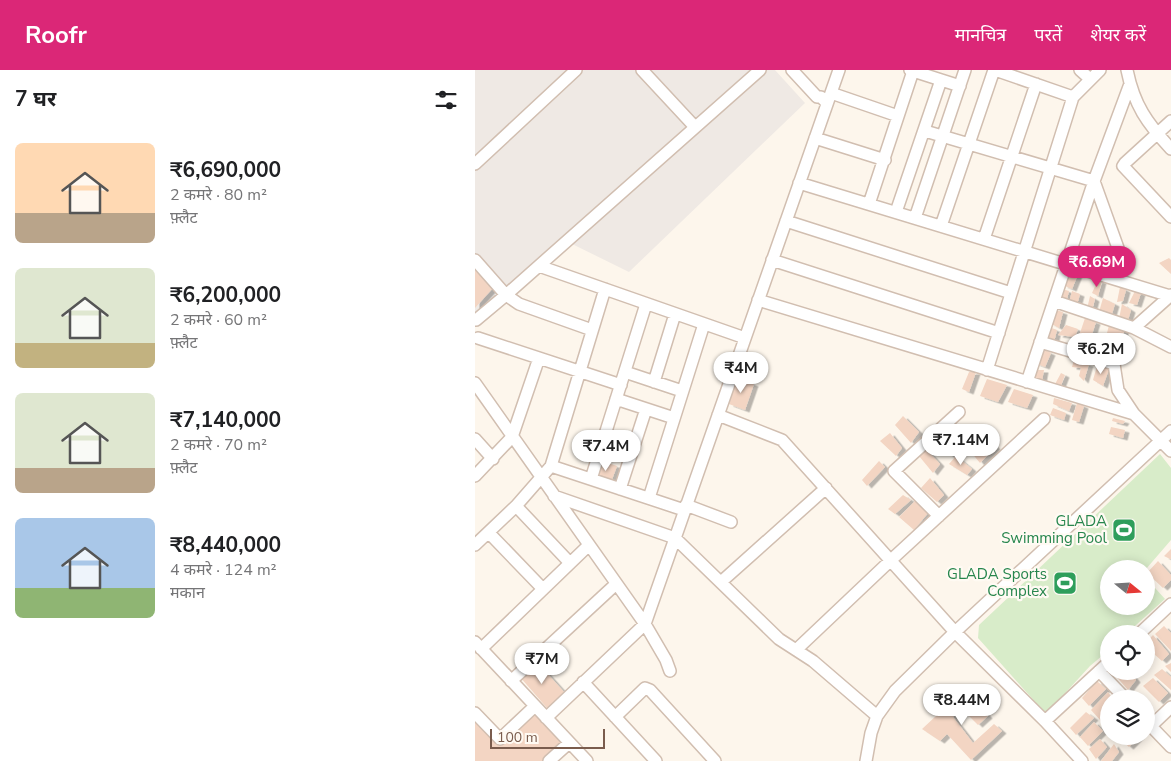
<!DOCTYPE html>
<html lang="hi">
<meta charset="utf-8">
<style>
:root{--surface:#fff;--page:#f2f2f2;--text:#202124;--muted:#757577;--accent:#db2777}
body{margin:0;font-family:"Nunito Sans","Noto Sans Devanagari",sans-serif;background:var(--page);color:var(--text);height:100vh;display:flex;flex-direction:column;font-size:19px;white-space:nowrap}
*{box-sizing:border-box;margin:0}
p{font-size:16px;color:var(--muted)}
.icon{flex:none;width:28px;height:28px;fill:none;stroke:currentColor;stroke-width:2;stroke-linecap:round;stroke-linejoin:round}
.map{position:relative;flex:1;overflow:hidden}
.side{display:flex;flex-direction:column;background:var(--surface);width:475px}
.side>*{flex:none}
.needle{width:32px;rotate:108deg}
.controls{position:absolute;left:625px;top:490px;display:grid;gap:10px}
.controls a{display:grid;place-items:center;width:55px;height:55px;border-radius:50%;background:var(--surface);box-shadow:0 2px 12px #0003;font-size:25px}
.scale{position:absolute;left:15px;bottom:12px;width:115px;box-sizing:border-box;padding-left:5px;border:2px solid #7a5c4d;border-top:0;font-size:14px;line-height:18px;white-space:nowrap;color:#7a5c4d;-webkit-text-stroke:4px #fffaf3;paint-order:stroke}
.price{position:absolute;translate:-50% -42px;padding:0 11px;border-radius:18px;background:#fff;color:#222;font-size:16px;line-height:32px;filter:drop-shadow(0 1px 2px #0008)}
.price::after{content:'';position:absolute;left:50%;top:30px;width:15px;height:11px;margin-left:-8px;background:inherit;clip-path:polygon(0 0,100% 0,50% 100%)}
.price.active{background:var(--accent);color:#fff}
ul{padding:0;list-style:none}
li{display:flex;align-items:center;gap:15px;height:125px;padding:0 15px}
li span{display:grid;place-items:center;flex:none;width:140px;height:100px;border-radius:8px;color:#555}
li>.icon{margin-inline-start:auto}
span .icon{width:60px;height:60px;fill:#fffc;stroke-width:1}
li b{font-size:21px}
h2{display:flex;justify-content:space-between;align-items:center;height:60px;padding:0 15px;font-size:21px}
header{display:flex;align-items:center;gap:30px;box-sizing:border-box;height:70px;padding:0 25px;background:var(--accent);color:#fff}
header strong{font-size:24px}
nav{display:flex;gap:28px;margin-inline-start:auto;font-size:18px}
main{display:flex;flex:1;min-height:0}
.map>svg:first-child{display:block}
.industrial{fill:#efe9e4}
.green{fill:#d8ecc9}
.building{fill:#f3d5c3;filter:url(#shadow)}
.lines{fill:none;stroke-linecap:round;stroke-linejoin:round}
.minor-casing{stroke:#d1beb0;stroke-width:14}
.minor{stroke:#fff;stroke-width:11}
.labels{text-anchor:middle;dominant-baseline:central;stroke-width:4.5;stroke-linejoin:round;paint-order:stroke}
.leisure-label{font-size:15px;fill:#27864d;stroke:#fffaf3;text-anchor:end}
</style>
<header>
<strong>Roofr</strong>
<nav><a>मानचित्र</a><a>परतें</a><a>शेयर करें</a></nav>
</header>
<main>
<section class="side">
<h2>7 घर<svg class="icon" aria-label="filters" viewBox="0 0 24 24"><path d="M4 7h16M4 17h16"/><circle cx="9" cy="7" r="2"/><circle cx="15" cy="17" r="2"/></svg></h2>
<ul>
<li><span style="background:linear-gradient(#ffd9b3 70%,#b9a48a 0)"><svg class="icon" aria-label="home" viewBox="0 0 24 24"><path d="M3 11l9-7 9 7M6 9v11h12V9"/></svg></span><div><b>₹6,690,000</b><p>2 कमरे · 80 m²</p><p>फ़्लैट</p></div></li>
<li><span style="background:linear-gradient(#dfe7d0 75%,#c2b280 0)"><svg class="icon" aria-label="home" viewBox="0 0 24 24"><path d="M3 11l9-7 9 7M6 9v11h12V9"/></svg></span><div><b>₹6,200,000</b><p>2 कमरे · 60 m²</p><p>फ़्लैट</p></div></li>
<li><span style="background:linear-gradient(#dfe7d0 75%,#b9a48a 0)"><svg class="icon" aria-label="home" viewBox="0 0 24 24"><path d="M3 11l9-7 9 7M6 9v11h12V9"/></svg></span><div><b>₹7,140,000</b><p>2 कमरे · 70 m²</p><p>फ़्लैट</p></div></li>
<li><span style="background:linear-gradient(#a9c7e8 70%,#8fb573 0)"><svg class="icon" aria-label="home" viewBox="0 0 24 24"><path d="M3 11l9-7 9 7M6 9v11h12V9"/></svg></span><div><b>₹8,440,000</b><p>4 कमरे · 124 m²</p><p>मकान</p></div></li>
</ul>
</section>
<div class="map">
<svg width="696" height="691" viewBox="0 0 696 691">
<defs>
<filter id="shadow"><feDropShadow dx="4.5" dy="2.5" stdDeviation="0" flood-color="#0004"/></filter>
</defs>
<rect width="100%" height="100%" fill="#fdf6ec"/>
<path class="industrial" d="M0 0H300L330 33 154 202 89 170 0 253Z"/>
<path class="green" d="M685 384 696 398V470L671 499H634V536H671V508L690 529 651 564H634V580L615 596 571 644 503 568 504 555Z"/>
<path class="building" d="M694 188 696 190V204L684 193Z
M640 191 647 193 642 206 637 204Z
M595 199 604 202 597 219 588 215Z
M0 200 18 218 0 238Z
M623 210 627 211 623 226 617 223Z
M645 217 651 220 648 231 642 232Z
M587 219 594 221 591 233 583 230Z
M597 221 605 224 602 235 594 233Z
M660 221 666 223 662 235 654 233Z
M615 226 620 229 617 240 612 239Z
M628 228 640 234 636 247 624 242Z
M647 234 656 240 653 250 644 249Z
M581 240 588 242 584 258 575 253Z
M610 248 621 252 612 280 600 278Z
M591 255 603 259 600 267 583 265Z
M634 255 650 259 646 271 631 267Z
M574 257 582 260 579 272 569 269Z
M621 269 628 272 624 286 615 281Z
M567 279 576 283 570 297 560 293Z
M599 290 614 294 609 311 604 306 606 298 597 297Z
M622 296 634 299 628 316 618 310Z
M561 300H569L567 311 556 309Z
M494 302H501L494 322 487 319Z
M586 303 590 305 585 318 579 316Z
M262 308 279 314 270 340 254 334Z
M512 309 532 315 523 332 505 326Z
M539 319 558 325 552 338 533 332Z
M579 328 597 333 594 341 578 334Z
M602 333 609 336 604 352 597 350Z
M578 338 591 343 589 350 575 345Z
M428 346 444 362 436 373 420 355Z
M638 348 650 351 648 354 637 351Z
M636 357 650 360 648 368 634 364Z
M475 360 487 374 476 386 461 373Z
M504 361 521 377 505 393 491 376Z
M415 363 427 378 421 386 405 371Z
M451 379 465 394 458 403 444 386Z
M481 386 497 399 492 405 474 394Z
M126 390 129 392 127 397 132 398 133 393 142 396 136 412 120 407Z
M404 391 410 397 392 416 387 410Z
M455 408 469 425 462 432 446 418Z
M428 425 436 430 420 444 413 439Z
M441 430 453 443 439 460 424 447Z
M696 479V489H695L689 486Z
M683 491 696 505V510L688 518 672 503Z
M689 556 696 563V581L680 564Z
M678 565 694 584 687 591 671 577V572Z
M62 592 89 622 72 638 45 607Z
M696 593V602L690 596Z
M687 599 696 607V620L679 605Z
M641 601H654L661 610 653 620 639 604Z
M678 608 693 623 684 632 668 616Z
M622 611 631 619 614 636 607 628Z
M489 620 513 646 503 655 487 639 478 647 498 673 519 654 527 661 496 690 472 664 465 671 447 659Z
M633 622 638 629H634V638L625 647 634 640V653L626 651 616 640Z
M60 638 93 672 73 691H0V645L24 672Z
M611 642 619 648 601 665 595 658Z
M619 652 628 661 613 676 605 667Z
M649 666H665L654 677 645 669Z
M625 669 632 677 621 689 614 679Z
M639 674 644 682 637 691H626Z"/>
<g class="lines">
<g class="minor-casing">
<path id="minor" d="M167 0 220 57
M317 0 342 27H346L352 33
M435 0 485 16
M520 0 598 27
M605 0 615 9
M652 0C659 35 672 53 696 79
M356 23 423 46
M696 51 650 93 648 96 696 147
M450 61 619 111
M340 68 410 90
M0 94 101 0
M619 111 643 178
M324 113 695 226
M394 134 438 1
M421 142 466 10
M440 148 490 0
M311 151 536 223
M466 156 519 0
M509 169 561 14
M0 190 31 225 285 0
M297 190 524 263
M64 196 270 268
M283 230 659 344
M579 231 659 258 696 277
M1 250 31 225 44 234 117 260
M659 258 696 225
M3 268 146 315
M565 272 639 294 643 320 659 344 696 381
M512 300 598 27 625 0
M150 302 207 321
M179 312 200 244
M552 312 619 111 655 14
M0 313 170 554 191 590 195 601
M141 329 199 348
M243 345 307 370 480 562 570 651 607 691
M0 369 18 389
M76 396 209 440
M0 406 37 367 64 288
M116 409 171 234
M145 419 171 339
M79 426 200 468 304 569 338 591 402 646
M174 428 229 254
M211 435 256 452
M41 436 95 493
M464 446 419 401 484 342
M14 463 68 519
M0 475 41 436 76 396 130 219
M246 512 351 418
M664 564 696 534
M0 572 112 691
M6 579 114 475
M321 580 416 490 569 349
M624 601 651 629
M36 611 141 514
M108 612 181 691
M0 643 25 669 60 636
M140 647 170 618 175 620 240 691
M71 648 170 554 364 0
M570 651 634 592
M671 651 696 677
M676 656 696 637
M74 691 94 673
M391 691 396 663 402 646 420 621 480 562 696 361"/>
</g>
<use href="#minor" class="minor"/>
</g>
<defs>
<g id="stadium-square" transform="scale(1.25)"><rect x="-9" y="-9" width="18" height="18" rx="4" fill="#2e9e5b" stroke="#fffaf3"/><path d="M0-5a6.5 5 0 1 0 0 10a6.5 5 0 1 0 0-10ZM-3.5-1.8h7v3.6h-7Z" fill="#fff"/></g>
</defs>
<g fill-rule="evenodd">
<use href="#stadium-square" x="649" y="460"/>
<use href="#stadium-square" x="590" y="513"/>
</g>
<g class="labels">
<g class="leisure-label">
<text x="632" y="451">GLADA<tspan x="632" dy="17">Swimming Pool</tspan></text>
<text x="572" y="504">GLADA Sports<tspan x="572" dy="17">Complex</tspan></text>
</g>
</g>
</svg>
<div class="controls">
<a><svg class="needle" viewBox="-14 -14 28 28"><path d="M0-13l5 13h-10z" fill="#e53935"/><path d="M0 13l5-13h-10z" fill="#757577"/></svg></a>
<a><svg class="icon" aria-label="locate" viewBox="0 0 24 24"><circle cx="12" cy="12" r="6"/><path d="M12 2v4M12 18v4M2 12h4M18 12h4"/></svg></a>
<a><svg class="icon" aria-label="layers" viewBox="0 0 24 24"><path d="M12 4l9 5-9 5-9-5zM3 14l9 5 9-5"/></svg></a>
</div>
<div class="scale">100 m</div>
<b class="price active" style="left:622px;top:218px">₹6.69M</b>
<b class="price" style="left:626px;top:305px">₹6.2M</b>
<b class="price" style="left:266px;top:324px">₹4M</b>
<b class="price" style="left:486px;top:396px">₹7.14M</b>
<b class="price" style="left:131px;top:402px">₹7.4M</b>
<b class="price" style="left:67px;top:615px">₹7M</b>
<b class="price" style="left:487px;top:656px">₹8.44M</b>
</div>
</main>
